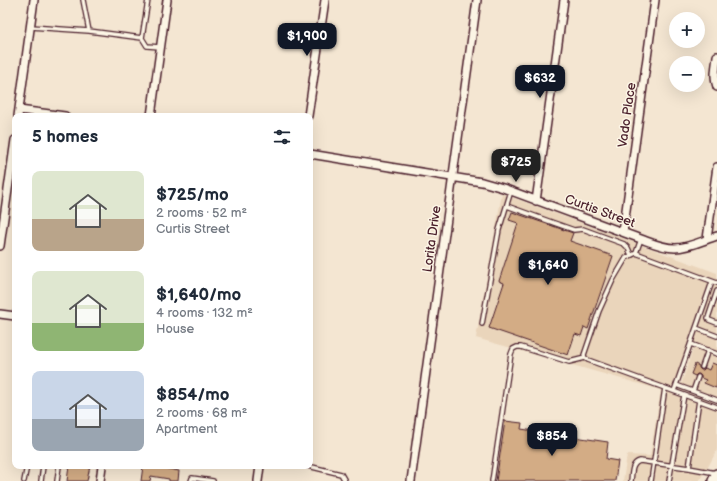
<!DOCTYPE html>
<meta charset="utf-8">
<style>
:root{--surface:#fff;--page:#f6f6f7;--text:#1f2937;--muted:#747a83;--accent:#111827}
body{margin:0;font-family:"Balsamiq Sans",sans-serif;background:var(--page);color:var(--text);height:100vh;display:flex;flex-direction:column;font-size:15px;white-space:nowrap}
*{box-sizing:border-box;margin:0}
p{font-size:13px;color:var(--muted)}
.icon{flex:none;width:22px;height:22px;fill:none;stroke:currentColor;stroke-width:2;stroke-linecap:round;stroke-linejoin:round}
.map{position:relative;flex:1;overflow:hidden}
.details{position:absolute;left:12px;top:113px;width:301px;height:356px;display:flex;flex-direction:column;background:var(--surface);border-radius:8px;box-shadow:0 4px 16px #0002}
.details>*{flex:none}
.buttons{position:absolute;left:669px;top:12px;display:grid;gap:8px}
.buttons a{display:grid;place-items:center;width:36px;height:36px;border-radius:50%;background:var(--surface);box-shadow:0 4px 16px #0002;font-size:20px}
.price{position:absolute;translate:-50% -34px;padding:0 9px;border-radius:8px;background:var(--accent);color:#fff;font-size:13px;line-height:26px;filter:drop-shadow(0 1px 2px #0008)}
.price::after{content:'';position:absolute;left:50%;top:24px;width:12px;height:9px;margin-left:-6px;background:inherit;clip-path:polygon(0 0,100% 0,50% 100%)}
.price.on{background:#222;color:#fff}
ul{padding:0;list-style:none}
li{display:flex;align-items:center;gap:12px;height:100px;padding:0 20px}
li span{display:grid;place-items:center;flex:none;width:112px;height:80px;border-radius:8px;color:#555}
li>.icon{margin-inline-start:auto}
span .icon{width:48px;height:48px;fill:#fffc;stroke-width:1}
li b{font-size:17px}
h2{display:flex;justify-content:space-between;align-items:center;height:48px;padding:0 20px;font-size:17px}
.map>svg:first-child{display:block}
.built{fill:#ead5bb}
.building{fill:#d3ac85;stroke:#4a1f2b}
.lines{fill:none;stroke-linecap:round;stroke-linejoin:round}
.lane-casing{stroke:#4a1f2b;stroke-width:6}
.street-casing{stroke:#4a1f2b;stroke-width:10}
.primary-casing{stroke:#4a1f2b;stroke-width:14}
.lane{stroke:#fcf5e5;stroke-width:3.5}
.street{stroke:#fcf5e5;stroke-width:7}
.primary{stroke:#fcf5e5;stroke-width:11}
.labels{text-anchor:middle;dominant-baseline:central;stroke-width:3;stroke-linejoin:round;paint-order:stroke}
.street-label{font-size:13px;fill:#4a1f2b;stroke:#fcf5e5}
</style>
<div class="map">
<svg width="717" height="481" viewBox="0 0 717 481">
<rect width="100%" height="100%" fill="#f4e6d2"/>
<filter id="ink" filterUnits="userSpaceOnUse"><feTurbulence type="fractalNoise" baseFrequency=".025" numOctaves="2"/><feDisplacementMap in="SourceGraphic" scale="8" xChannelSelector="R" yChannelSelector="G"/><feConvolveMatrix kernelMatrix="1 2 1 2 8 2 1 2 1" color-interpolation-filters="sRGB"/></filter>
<g filter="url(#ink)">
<path class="built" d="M502 194 717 273V402L680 388 695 343H694L678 388 717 403V450L708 467 699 481H623L627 455 650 456 661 390 476 338Z"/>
<path class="building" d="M512 212 573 233 570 241 613 256 588 329 584 327 581 336 575 334 568 355 489 328 504 283 499 281 518 223 509 220Z
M712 363 717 365V385L716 388 704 383 706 380 701 378V376L699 374H697L695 376 691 374 695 364 699 366V368L701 370H703L705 368 709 370Z
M505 421 522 423 521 429 608 442 606 459 618 461 615 481H496Z
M69 466H90L87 481H67Z
M143 466H153L179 471 178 481H169V479L151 476 150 481H141Z"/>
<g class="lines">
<g class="lane-casing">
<path id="lane" d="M83 0 89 31
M31 27 89 31 142 38 148 0
M142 38 147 46 160 47
M507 206 554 223 574 230 583 229 624 244 628 248 631 255
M641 239 636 253 626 258 613 280 599 311 584 355 585 358 588 360 717 407
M636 253 717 283
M717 291 708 318 709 320 717 323
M482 324 499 230 511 191
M696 328 717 336
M691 344 717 354
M702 367 708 350
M676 385 717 400
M674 391 712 282
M693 391 698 377
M308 466 341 474 345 481
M689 468 716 473
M24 481 27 466
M41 481 43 466
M57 481 59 466
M191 481 192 478 213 481
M492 481 511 354 513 349 517 347H521L569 362 585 358
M631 481C632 474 631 463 640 461L689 468 699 400
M651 481 665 388
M669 481 684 395"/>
</g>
<g class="street-casing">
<path id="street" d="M717 56C716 67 713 77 717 87
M19 110 65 116
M18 116 34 0
M151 116 167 0
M308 116 325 0
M310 154 482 182 503 188 641 239C652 243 663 248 675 248 689 248 704 240 717 236
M536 201 564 0
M623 232 655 0
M707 239 717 167
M0 246 15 140
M0 314 15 316
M100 481 102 466
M258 481 260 466
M411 481 477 0"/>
</g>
<g class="primary-casing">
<path id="primary" d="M714 481 717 475"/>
</g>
<use href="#lane" class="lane"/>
<use href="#street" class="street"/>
<use href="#primary" class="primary"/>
</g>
</g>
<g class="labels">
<g class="street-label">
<text transform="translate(627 115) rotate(-82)">Vado Place</text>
<text transform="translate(600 211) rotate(20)">Curtis Street</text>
<text transform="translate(432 239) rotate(-82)">Lorita Drive</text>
</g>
</g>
</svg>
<div class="buttons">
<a>+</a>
<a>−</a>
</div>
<b class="price" style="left:307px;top:57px">$1,900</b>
<b class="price" style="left:540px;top:99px">$632</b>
<b class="price on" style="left:516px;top:183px">$725</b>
<b class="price" style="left:548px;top:286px">$1,640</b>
<b class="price" style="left:552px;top:457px">$854</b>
<section class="details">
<h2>5 homes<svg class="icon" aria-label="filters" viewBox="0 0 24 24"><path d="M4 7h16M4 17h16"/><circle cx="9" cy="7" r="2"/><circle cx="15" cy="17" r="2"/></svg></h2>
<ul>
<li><span style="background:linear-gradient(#dfe7d0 60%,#b9a48a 0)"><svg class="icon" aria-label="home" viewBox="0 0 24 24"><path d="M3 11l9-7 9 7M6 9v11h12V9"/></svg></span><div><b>$725/mo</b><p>2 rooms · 52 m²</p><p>Curtis Street</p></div></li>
<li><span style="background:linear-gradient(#dfe7d0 65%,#8fb573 0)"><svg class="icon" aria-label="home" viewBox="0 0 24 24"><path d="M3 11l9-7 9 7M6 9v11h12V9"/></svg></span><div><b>$1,640/mo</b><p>4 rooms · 132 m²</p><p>House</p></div></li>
<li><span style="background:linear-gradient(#c9d6e8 60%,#9aa5b1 0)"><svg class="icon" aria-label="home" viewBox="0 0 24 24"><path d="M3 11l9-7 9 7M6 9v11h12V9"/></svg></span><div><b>$854/mo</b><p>2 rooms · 68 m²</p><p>Apartment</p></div></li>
</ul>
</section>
</div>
